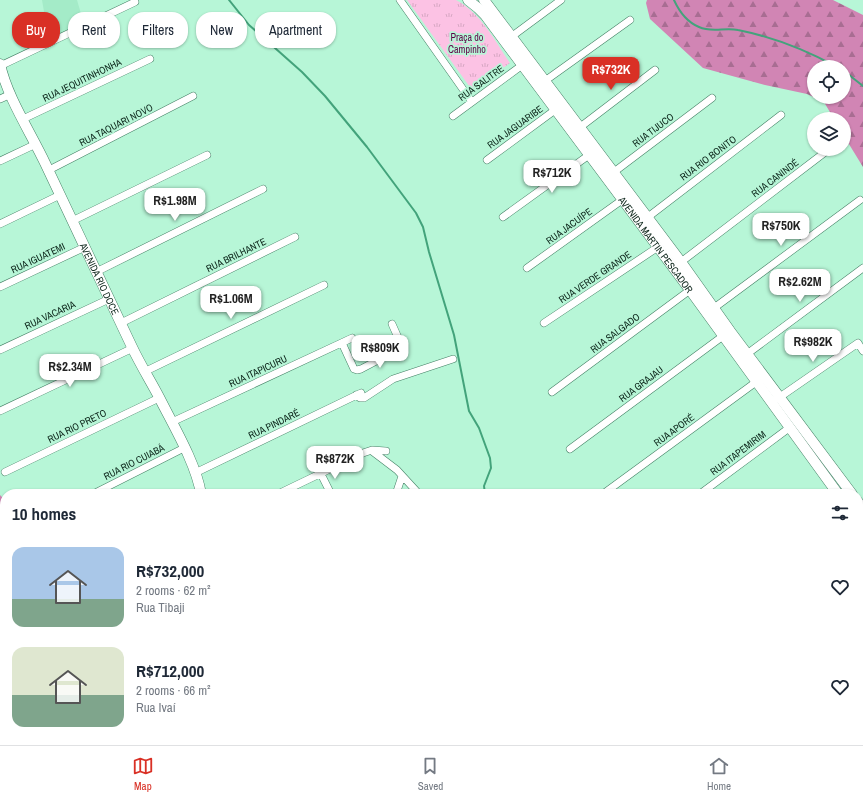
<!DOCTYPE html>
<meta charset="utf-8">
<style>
:root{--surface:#fff;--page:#f6f6f7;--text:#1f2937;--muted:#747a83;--line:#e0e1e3;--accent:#d93025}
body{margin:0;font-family:"Archivo Narrow",sans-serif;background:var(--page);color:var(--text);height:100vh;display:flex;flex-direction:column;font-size:15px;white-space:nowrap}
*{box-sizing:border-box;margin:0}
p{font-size:13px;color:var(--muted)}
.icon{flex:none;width:22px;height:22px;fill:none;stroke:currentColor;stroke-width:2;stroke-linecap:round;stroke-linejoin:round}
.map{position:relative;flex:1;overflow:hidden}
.details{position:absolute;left:0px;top:489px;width:863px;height:256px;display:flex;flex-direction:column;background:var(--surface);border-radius:16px 16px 0 0;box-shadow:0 1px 3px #0004}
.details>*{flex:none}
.hud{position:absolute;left:12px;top:12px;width:400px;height:36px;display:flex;gap:8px}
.controls{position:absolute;left:807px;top:60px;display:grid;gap:8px}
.controls a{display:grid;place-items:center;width:44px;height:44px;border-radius:50%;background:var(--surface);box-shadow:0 1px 3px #0004;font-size:20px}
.price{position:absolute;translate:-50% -34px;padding:0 9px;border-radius:8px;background:#fff;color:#222;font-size:13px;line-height:26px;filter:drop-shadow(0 1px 2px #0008)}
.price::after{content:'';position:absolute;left:50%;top:24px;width:12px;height:9px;margin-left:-6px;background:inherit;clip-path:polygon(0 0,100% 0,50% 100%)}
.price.selected{background:var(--accent);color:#fff}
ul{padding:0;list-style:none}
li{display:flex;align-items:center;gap:12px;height:100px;padding:0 12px}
li span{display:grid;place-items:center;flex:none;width:112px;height:80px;border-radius:12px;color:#555}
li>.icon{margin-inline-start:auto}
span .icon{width:48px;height:48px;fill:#fffc;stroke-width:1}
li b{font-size:17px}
h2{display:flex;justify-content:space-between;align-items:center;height:48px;padding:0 12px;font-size:17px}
.chip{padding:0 14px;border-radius:16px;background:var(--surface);box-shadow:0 1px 3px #0004;font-size:14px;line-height:36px}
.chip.selected{background:var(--accent);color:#fff}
.tabs{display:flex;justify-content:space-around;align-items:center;height:56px;border-top:1px solid var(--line);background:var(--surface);font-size:11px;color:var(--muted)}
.tabs a{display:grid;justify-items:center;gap:2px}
.tabs .selected{color:var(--accent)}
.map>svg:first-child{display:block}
.built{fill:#a4ebc8}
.grass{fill:url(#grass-dots)}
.forest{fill:url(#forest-firs);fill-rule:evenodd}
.park{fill:url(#park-tufts)}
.water{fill:url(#water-ripples)}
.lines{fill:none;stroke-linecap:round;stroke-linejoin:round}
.stream{stroke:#43a37b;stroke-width:2}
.street-casing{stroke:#448065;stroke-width:8}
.secondary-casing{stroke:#448065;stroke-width:11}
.street{stroke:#fff;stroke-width:7}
.secondary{stroke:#fff;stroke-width:10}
.labels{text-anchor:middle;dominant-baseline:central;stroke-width:3.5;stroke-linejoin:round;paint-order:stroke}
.park-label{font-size:10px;fill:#5f0046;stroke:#b7f6d7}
.street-label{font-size:10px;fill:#0b2419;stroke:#b7f6d7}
</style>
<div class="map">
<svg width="863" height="745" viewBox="0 0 863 745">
<defs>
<pattern id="grass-dots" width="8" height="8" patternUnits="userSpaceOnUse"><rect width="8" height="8" fill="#fcc2e4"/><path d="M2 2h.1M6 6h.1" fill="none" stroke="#d7a7c3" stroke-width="1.8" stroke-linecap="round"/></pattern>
<pattern id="forest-firs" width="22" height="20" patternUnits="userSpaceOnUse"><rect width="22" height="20" fill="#d185b4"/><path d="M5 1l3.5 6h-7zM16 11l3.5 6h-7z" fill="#a86d92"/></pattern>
<pattern id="park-tufts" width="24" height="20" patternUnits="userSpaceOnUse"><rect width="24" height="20" fill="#fcc2e4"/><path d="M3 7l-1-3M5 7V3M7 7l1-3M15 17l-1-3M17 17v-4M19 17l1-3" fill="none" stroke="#d7a7c3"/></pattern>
<pattern id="water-ripples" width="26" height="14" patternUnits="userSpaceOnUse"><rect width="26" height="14" fill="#43a37b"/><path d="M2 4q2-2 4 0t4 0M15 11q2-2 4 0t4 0" fill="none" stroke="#368564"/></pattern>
</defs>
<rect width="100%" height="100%" fill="#b7f6d7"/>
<path class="built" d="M42 0H77L84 24 49 41Z
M149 740H184L185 745H149Z"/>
<path class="grass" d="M858 581 863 582V654L858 660Z
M471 740H559L564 745H469Z"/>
<path class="forest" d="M647 0H833L863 15V167L844 136V119H834L824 102 807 94 765 85 703 68 650 19 646 3ZM814 67H844V97H814Z
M0 495 5 500V541L0 537Z
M675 740H812L813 745H673Z"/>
<path class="park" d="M407 0H456C481 13 495 41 510 63L472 90Z"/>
<path class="water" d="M559 740H675L673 745H564Z"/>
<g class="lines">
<path class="stream" d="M229 0 249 25 302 72 325 96 367 147 416 213 423 227 429 252 454 335 469 411 479 428 490 458 491 468 484 486 485 494
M674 0C679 11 687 22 699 27 712 33 725 27 738 30 773 37 806 50 837 67
M844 71 863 86
M0 554 5 557
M0 603H5
M858 654 863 652"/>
<g class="street-casing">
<path id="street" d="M400 0 472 102
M511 37 561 0
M0 66 135 2
M542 83 630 20
M0 99 11 94
M453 116 521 66
M23 119 150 59
M579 128 655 70
M487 160 555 110
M0 161 36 144
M49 170 193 96
M610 175 712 98
M503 217 589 155
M648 217 781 115
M72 221 207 155
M0 224 60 195
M681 262 824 153
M527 268 622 200
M96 272 263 189
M0 287 85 247
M714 308 860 200
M121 323 295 237
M544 323 658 247
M342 343 354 369 357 370 361 369 399 349 400 342 392 324
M0 350 109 299
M747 354 863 268
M146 371 324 285
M552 392 690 290
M356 395 360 398H364L393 379 453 359
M777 399 858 343 863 351
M0 411 133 348
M172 422 352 338
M570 449 723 336
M372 451 397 470 419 494
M5 472 159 398
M195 473 361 393
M321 474 331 494
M93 494 184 448
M278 494 363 453 372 450 386 451
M396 494 402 476
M603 494 756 382
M700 494 789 428
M858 566H863
M0 664 5 663
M0 727 5 726
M187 740 188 745
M450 745 452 740"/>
</g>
<g class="secondary-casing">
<g id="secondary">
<path id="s1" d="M468 0 478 8 485 15 690 290 838 494"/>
<path d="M484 0 681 262 730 331 852 494"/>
<path id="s2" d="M0 64C7 97 31 133 45 163 74 224 103 286 132 347 140 364 150 380 159 397 173 425 196 463 201 494"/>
<path d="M858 502 863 509"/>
<path d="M858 521 863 528"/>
<path d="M514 740 522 745"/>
<path d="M141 745 142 740"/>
<path d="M379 745 383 740"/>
</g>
</g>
<use href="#street" class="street"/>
<use href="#secondary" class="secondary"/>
</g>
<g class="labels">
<g class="park-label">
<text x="467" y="37">Praça do<tspan x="467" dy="12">Campinho</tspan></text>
</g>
<g class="street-label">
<text transform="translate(82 80) rotate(-26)">RUA JEQUITINHONHA</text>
<text transform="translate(481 83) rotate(-36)">RUA SALITRE</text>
<text transform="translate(116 125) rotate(-27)">RUA TAQUARI NOVO</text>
<text transform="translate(515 127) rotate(-36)">RUA JAGUARIBE</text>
<text transform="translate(653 130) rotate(-37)">RUA TIJUCO</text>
<text transform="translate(708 158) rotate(-37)">RUA RIO BONITO</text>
<text transform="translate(775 178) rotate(-37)">RUA CANINDÉ</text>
<text transform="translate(569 226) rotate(-36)">RUA JACUÍPE</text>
<text stroke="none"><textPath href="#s1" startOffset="309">AVENIDA MARTIN PESCADOR</textPath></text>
<text transform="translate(236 255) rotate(-26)">RUA BRILHANTE</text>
<text transform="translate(38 258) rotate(-25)">RUA IGUATEMI</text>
<text transform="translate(595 277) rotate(-34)">RUA VERDE GRANDE</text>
<text stroke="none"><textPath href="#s2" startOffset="237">AVENIDA RIO DOCE</textPath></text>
<text transform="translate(50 315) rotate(-25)">RUA VACARIA</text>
<text transform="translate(615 333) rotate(-37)">RUA SALGADO</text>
<text transform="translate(258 371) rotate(-25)">RUA ITAPICURU</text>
<text transform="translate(641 384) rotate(-37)">RUA GRAJAU</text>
<text transform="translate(274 424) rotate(-26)">RUA PINDARÉ</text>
<text transform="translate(77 426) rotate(-26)">RUA RIO PRETO</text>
<text transform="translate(674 430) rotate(-36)">RUA APORÉ</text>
<text transform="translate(738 453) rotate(-37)">RUA ITAPEMIRIM</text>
<text transform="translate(134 462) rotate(-27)">RUA RIO CUIABÁ</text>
</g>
</g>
</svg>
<div class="controls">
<a><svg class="icon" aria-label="locate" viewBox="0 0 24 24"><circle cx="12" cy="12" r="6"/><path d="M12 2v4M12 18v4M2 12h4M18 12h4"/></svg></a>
<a><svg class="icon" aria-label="layers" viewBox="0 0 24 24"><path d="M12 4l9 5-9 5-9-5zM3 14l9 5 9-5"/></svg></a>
</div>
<b class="price selected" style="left:611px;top:91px">R$732K</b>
<b class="price" style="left:552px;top:194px">R$712K</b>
<b class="price" style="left:175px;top:222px">R$1.98M</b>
<b class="price" style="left:781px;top:247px">R$750K</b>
<b class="price" style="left:800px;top:303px">R$2.62M</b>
<b class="price" style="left:231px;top:320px">R$1.06M</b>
<b class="price" style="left:813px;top:363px">R$982K</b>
<b class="price" style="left:380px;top:369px">R$809K</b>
<b class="price" style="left:70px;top:388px">R$2.34M</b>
<b class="price" style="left:335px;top:480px">R$872K</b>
<div class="hud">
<a class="chip selected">Buy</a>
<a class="chip">Rent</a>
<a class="chip">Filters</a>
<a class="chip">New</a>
<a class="chip">Apartment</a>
</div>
<section class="details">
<h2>10 homes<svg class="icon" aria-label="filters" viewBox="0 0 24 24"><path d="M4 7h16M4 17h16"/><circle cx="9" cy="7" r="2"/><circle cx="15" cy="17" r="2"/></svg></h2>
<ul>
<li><span style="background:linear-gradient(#a9c7e8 65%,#7fa58c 0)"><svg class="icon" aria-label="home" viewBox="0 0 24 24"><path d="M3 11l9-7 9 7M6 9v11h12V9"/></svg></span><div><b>R$732,000</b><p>2 rooms · 62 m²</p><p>Rua Tibaji</p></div><svg class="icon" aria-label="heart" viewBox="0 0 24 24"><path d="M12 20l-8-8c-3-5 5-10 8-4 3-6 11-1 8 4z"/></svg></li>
<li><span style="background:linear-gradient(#dfe7d0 60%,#7fa58c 0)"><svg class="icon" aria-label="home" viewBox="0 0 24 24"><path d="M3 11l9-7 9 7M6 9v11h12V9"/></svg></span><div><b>R$712,000</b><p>2 rooms · 66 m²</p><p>Rua Ivaí</p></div><svg class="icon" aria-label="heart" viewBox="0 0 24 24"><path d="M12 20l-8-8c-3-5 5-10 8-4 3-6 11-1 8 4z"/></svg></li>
</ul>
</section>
</div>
<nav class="tabs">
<a class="selected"><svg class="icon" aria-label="map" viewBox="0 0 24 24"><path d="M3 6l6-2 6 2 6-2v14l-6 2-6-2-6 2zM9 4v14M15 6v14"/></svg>Map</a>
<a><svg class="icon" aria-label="saved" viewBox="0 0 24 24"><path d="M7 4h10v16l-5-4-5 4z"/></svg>Saved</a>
<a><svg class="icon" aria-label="home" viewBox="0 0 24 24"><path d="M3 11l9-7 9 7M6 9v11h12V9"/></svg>Home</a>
</nav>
